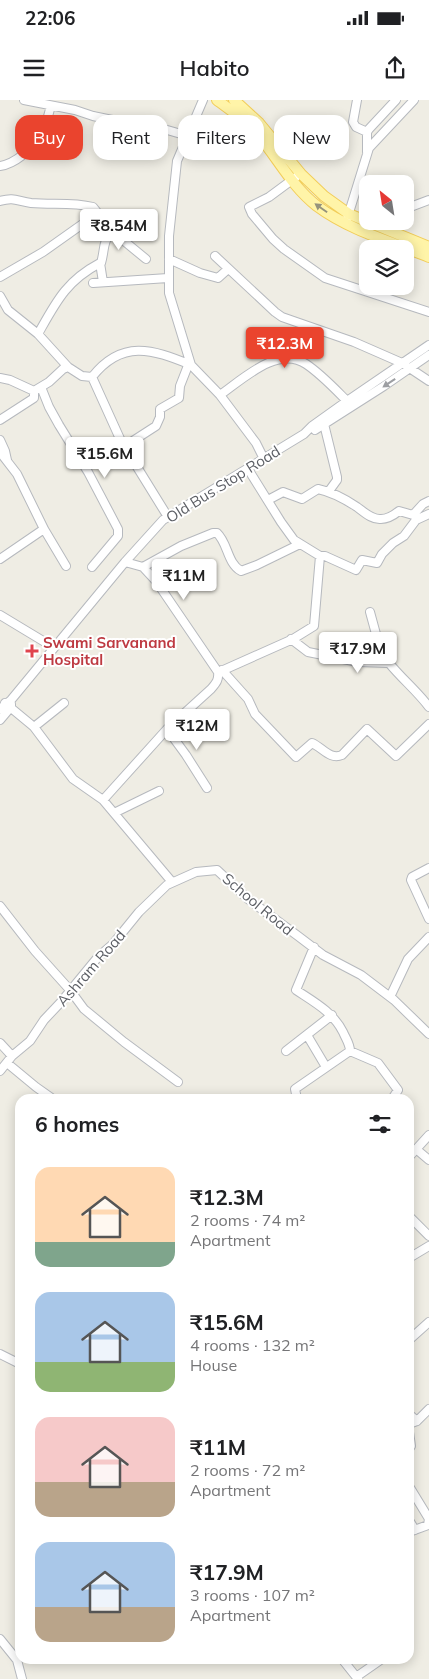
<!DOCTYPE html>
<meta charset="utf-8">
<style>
:root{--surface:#fff;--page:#f6f6f6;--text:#202124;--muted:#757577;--accent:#ea442e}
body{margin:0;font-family:Mulish,sans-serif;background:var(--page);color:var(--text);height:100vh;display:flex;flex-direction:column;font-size:19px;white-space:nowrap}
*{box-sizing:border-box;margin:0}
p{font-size:16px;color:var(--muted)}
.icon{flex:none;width:28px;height:28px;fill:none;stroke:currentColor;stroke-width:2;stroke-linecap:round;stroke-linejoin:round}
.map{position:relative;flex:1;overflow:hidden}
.panel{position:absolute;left:15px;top:994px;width:399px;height:570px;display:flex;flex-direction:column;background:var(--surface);border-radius:15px;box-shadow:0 2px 12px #0003}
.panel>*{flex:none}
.guide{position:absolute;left:15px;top:15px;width:400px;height:45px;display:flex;gap:10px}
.needle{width:32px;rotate:330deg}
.buttons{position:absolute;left:359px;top:75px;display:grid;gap:10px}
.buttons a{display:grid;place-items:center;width:55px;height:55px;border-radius:10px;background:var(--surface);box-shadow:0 2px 12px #0003;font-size:25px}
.price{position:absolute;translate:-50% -42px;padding:0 11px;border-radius:5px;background:#fff;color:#222;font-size:16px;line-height:32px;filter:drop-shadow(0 1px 2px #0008)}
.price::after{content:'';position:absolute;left:50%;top:30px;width:15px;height:11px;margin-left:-8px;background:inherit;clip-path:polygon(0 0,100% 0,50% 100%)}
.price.on{background:var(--accent);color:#fff}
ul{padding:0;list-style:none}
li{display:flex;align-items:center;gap:15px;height:125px;padding:0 20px}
li span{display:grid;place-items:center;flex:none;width:140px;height:100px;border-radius:15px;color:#555}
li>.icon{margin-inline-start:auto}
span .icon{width:60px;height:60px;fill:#fffc;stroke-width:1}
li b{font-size:21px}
h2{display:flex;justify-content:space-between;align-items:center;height:60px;padding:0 20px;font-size:21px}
.pill{padding:0 18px;border-radius:15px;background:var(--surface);box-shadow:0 2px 12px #0003;font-size:18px;line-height:45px}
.pill.on{background:var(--accent);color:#fff}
.status{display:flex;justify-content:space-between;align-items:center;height:35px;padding:0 25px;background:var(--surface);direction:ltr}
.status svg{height:14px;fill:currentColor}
header{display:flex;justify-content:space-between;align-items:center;height:65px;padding:0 20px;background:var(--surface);font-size:22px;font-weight:600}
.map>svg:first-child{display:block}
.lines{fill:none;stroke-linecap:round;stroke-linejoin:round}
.minor-casing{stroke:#b6b9be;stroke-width:10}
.major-casing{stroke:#f2cd59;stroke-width:12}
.minor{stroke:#fff;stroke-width:8}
.major{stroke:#fff4a8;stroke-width:10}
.oneway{fill:#95937c}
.oneway2{fill:#9d9fa3}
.health-dot{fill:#e0444e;stroke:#fff;stroke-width:2}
.labels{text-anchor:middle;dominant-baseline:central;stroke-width:4;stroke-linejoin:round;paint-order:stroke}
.street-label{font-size:15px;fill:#5c5f65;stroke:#fff}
.health-label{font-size:15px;font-weight:bold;fill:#be3a42;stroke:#fff;text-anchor:start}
</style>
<div class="status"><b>22:06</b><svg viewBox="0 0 49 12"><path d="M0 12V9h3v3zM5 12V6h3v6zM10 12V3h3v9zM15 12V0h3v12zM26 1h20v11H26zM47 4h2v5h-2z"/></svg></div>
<header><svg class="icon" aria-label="menu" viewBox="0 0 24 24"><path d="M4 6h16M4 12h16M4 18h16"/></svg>Habito<svg class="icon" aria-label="share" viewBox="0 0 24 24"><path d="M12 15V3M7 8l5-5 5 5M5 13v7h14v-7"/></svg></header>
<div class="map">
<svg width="429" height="1579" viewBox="0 0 429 1579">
<rect width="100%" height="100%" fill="#efede4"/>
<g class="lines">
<g class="minor-casing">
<path id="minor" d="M24 0 75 10 93 16 117 21 143 23 188 36
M357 0 353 22 356 27 367 32
M367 52V32L369 29 396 0
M0 66C15 64 33 48 41 36 46 27 48 15 51 6
M296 77 269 97 249 107 252 114 273 139 284 149 325 178 429 212
M0 101C14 97 17 101 31 103 52 105 72 102 93 107L97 112 91 118 43 152 0 177
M405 109 429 100
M347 119 369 48 414 0
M215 156 275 212 282 217 354 242 402 263 429 281
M169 159 200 173 218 178 228 169
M101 163C105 150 102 142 112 131L146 159
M93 183 168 178
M0 196 8 210 38 234 68 267
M38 234C56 202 66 181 100 163L103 182
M191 265 220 295 256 343 264 359
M92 277 121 341 168 417
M0 278 10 280 34 291V298L0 320
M41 287 49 307 59 325 88 372 118 429V436L92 467
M34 291 49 282 63 269 68 267 82 276 92 277C122 239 152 249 191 265L169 193V136L177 61 203 0
M220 295C243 279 278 245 306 264 321 274 334 288 347 301
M324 324 337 377V380L329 391
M315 330 384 286 429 255
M0 340 5 351 7 360
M125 346 156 326 160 317V309L179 298 180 286 189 263
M0 352 17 374 44 429 0 459
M268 400 283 392 302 399 318 389C332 392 345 399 357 407 364 412 372 420 381 419 388 419 394 415 399 411L413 415 423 404 429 401
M44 429 66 466
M320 456H325L356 470 362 460 377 463 382 454 393 443 404 436 416 420 429 414
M143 467 181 446 213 433H217C228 443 227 463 241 471L257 465 300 444
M370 512 376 534 389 563
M0 515 53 547
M291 539 308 552 358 562 389 563C402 579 417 591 429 607
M222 570 248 599 255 614 296 657 312 643C323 648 330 660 342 655L367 629 396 656 429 624
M219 572 293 539 314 526 320 456 294 440 281 422 248 369
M5 603 34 627 73 679 103 700 172 782
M0 609 11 600 125 462 163 420 304 334 312 326 347 301 429 245
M0 620 11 607V604
M34 627 64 603
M167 629 186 655 207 688
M103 700 167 629 211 589C216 583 219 580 218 572L156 481 143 467 125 462
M114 713 159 691
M429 768 412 777 411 780 429 819
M0 806 35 851 70 890 84 909 124 942 178 982
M390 897 408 859 429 837
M307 935 326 967
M0 943 12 956
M286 951 332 915
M350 951 378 963 398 990 392 999
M7 963 36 987 53 999
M0 971 12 956 30 941 44 920 61 902 98 857 113 844 139 812 167 785 196 772 217 770 248 799 298 836 323 855 361 875 394 900 429 934
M297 999 295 989 350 951C350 944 346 939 343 932 333 912 314 902 296 890L314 847
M416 1049 429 1060
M409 1057 429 1035
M409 1116 429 1136
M409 1158 429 1146
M409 1240 429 1222
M0 1254 20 1264
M409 1314 417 1321
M409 1324 417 1321 429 1309
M409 1332 411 1346 409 1349
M409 1386 429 1419 428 1425 409 1432
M409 1420 415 1430
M0 1539 17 1560 22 1579
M342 1559 358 1579
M356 1577 382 1559"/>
</g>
<g class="major-casing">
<path id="major" d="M217 0C229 9 243 18 253 29 276 54 289 84 317 106 349 130 392 142 429 157
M234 0 259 23 301 74 324 96 349 114 429 147"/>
</g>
<use href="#minor" class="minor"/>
<use href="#major" class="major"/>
</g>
<defs><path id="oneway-solid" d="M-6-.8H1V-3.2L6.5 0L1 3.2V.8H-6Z" transform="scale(1.25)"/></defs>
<use class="oneway" href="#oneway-solid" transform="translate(321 108) rotate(-145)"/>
<use class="oneway2" href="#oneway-solid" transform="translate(389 283) rotate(146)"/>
<path class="health-dot" d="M29.5 543.5h5v5h5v5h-5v5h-5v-5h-5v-5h5z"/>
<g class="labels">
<g class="street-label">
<text transform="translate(223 384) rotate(-32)">Old Bus Stop Road</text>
<text transform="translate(258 804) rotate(40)">School Road</text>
<text transform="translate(91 868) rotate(-49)">Ashram Road</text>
</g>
<g class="health-label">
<text x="43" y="542">Swami Sarvanand<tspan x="43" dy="17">Hospital</tspan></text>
</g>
</g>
</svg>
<div class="buttons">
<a><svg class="needle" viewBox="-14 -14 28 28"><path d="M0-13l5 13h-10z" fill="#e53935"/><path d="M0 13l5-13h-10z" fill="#757577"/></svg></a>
<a><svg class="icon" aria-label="layers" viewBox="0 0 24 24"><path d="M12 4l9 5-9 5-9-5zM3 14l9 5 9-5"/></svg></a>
</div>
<b class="price" style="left:119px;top:151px">₹8.54M</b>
<b class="price on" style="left:285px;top:269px">₹12.3M</b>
<b class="price" style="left:105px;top:379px">₹15.6M</b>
<b class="price" style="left:184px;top:501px">₹11M</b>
<b class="price" style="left:358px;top:574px">₹17.9M</b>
<b class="price" style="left:197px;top:651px">₹12M</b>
<div class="guide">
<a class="pill on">Buy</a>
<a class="pill">Rent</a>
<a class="pill">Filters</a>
<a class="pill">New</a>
</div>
<section class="panel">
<h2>6 homes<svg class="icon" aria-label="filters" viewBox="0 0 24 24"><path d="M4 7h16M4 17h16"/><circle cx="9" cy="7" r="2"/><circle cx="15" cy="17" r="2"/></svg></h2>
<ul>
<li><span style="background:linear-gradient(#ffd9b3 75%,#7fa58c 0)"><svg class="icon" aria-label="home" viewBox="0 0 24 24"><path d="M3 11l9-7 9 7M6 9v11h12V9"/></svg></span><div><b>₹12.3M</b><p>2 rooms · 74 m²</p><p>Apartment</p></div></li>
<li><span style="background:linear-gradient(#a9c7e8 70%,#8fb573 0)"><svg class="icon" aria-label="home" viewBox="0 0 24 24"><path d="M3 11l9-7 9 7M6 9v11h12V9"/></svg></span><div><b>₹15.6M</b><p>4 rooms · 132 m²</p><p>House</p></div></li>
<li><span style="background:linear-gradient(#f6c9c9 65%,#b9a48a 0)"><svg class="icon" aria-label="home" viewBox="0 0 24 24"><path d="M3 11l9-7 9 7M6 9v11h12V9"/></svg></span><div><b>₹11M</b><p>2 rooms · 72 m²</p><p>Apartment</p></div></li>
<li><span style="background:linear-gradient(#a9c7e8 65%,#b9a48a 0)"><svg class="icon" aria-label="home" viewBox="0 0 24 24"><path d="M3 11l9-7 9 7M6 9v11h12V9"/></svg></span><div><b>₹17.9M</b><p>3 rooms · 107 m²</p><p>Apartment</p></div></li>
</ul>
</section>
</div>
